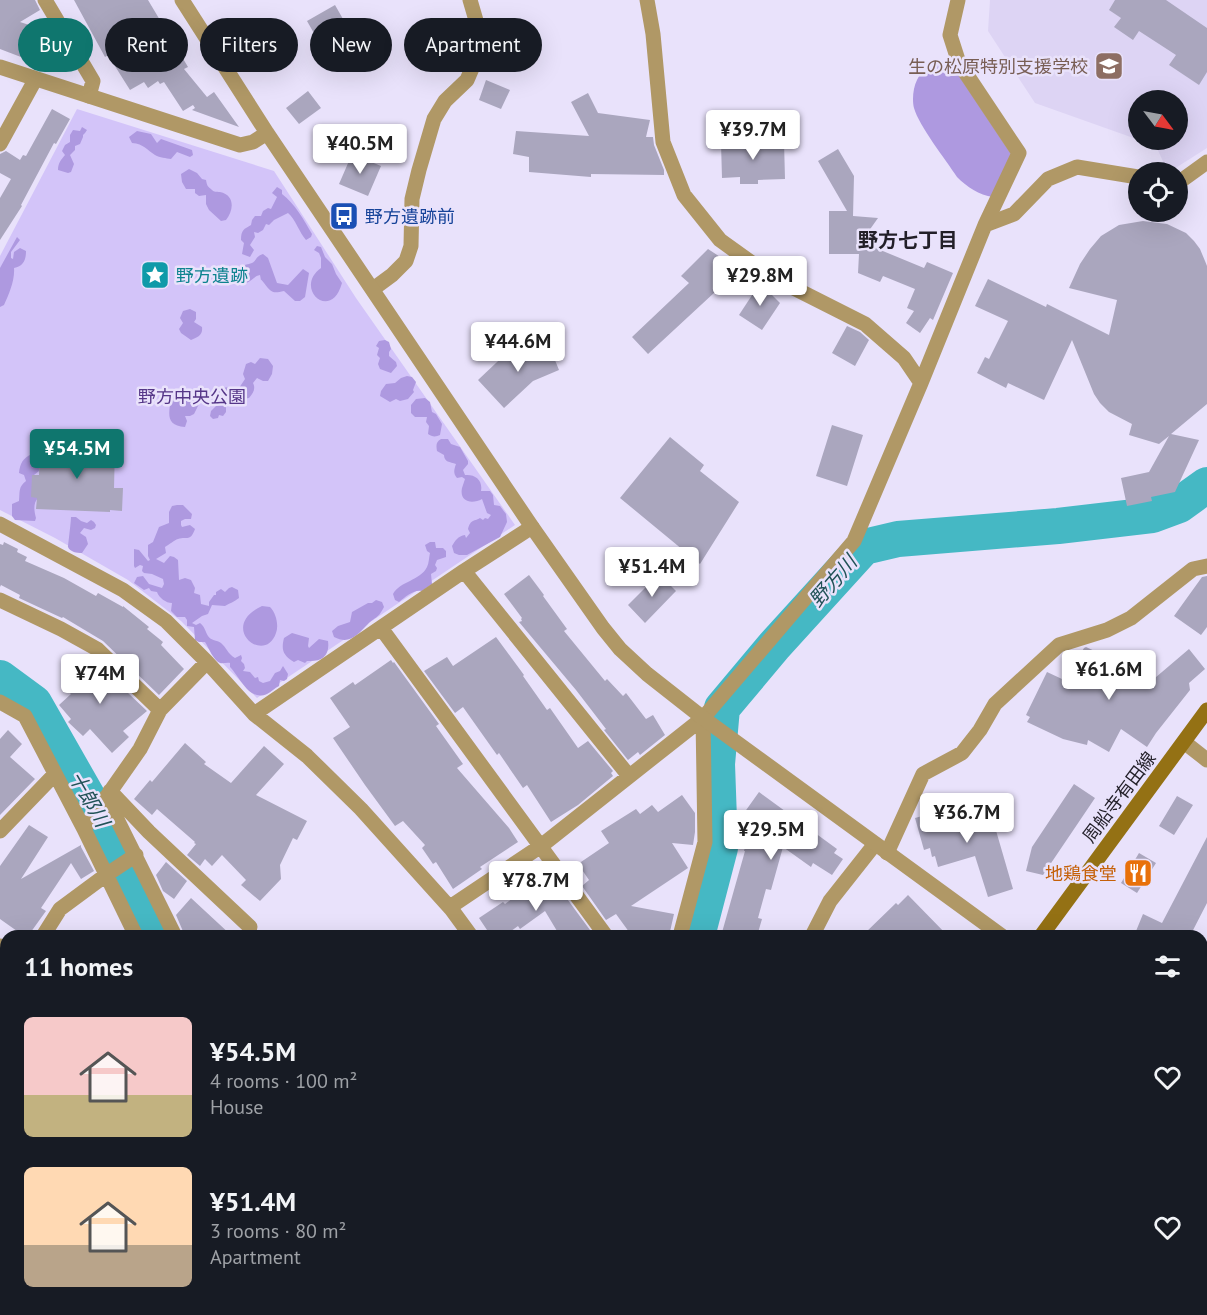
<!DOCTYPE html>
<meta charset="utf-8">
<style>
:root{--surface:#171b24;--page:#20242c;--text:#f1f3f6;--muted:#9ea1a6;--accent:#0f766e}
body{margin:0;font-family:"PT Sans","Noto Sans JP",sans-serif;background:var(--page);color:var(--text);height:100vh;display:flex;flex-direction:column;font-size:22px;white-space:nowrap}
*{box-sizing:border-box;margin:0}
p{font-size:20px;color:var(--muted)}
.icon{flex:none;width:33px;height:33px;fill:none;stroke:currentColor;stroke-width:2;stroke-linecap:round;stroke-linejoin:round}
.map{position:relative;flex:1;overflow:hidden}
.sheet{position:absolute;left:0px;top:930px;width:1208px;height:386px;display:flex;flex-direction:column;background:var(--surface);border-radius:18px 18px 0 0;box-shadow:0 6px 24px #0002}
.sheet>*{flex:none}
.hud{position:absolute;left:18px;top:18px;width:600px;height:54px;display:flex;gap:12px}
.needle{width:39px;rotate:122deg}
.buttons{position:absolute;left:1128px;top:90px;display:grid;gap:12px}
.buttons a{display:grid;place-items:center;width:60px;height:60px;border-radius:50%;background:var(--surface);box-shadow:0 6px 24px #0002;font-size:30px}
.price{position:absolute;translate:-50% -51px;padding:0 14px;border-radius:6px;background:#fff;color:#222;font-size:20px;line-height:39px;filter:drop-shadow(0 2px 3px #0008)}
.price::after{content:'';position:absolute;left:50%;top:36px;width:18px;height:14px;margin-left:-9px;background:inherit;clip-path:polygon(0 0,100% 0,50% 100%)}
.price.active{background:var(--accent);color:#fff}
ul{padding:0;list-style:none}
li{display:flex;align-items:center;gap:18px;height:150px;padding:0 24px}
li span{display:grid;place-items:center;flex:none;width:168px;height:120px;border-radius:9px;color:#555}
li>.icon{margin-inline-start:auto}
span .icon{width:72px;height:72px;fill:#fffc;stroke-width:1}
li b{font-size:26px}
h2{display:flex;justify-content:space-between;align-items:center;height:72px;padding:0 24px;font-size:26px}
.tag{padding:0 21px;border-radius:27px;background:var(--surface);box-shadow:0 6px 24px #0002;font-size:21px;line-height:54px}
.tag.active{background:var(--accent);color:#fff}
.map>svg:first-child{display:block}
.built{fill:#ddd4f4;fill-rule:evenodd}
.green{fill:#d3c4f9}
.forest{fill:#ae99e0}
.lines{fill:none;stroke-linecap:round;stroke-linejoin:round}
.river{stroke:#45b8c4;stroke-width:36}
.building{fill:#aaa6be}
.minor{stroke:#b09866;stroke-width:15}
.tertiary{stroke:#b09866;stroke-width:15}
.secondary{stroke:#947114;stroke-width:15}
.labels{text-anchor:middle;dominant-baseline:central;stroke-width:5;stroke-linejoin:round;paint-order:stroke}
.education-label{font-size:18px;fill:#785e54;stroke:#e9e2fb;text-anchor:end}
.transit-label{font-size:18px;fill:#164399;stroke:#e9e2fb;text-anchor:start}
.culture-label{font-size:18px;fill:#0d838f;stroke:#e9e2fb;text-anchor:start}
.park-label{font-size:18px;fill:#553688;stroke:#e9e2fb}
.street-label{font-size:18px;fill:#221f28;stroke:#e9e2fb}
.food-label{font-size:18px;fill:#c56008;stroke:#e9e2fb;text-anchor:end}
.neighbourhood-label{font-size:20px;font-weight:bold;fill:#221f28;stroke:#e9e2fb}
.water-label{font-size:20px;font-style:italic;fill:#215257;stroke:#e9e2fb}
</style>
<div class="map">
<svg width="1207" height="1315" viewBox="0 0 1207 1315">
<rect width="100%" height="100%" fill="#e9e2fb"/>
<path class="built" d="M990 0H1207V148L1174 169 1166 168 1156 146 1035 103 988 31ZM1138 100H1178V140H1138Z"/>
<path class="green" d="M77 109 274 171 356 298 515 525 257 698 181 621 128 580 55 538 0 510V256Z"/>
<path class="forest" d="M937 60 946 62 952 65 1013 157 993 197C979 195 967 187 957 177 946 160 919 126 914 108 912 100 913 88 917 80 922 70 926 65 937 60Z
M82 127 87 130 85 133 83 135V137L80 144 75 146V150L70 155 74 164 71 172 68 173 58 170C58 163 61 160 65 155L62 151 65 145 70 142V135L73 130 80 131Z
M137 131 151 134 157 143 161 139 192 150 193 155 190 157 177 152 171 159C166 158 160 158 155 155 147 150 144 144 132 143L129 137Z
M189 169 197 173 202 179 206 180C207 185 207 186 211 189 215 193 214 191 220 192 235 195 234 210 226 220L221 221 209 210 206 204V195L199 196 195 193V189H186L182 182 181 174Z
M277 187 282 190V194C295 204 304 220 312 234L311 237 306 240C299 232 296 220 288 213L274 220 269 225 266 224 263 230 258 233 254 232 255 237 250 245 254 250 250 257 242 254 244 243 241 240C241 230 244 229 251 225L252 220 255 216H261L263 211 268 208 271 209 277 197 272 193Z
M17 237 20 240 11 252V258L13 259 14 252 20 248 26 251C26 261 23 266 14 268 15 280 9 294 4 305L0 307V268Z
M317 246 321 247 325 257 332 264 336 274 342 283C331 323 293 288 321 268V258L319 253 314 250Z
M263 254 268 258 277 283 288 285 303 269 309 273 305 297 300 301H295L284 291C272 294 271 292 264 283 259 276 262 284 260 275 254 276 252 281 246 283L238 274C242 264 243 266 252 263 257 260 256 256 263 254Z
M190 309 196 312V319L194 322 202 327C203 335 198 337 191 340L181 333 179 329 183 323 180 318 183 311Z
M385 340 389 342 391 349 389 352V356L396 362 397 366 391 373 380 369 378 364 380 358 377 355 379 348 376 346 379 341Z
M260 358 268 359 273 366 272 374 268 381H263L257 378 253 383C256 389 253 393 249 398L242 399 239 396 238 400 233 403 226 400V412L223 416 219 415 218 418 213 419 210 416 211 411 219 403V391C226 385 230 387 237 391L245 379 243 374 246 364 251 362 255 364Z
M407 376 412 377 416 382 413 390 414 392 408 399 400 401 396 399 390 402 380 396 381 391 386 384 395 383 401 378Z
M177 390 182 395 197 397 199 404 194 414 190 416H185L187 421 185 427C169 426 168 418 170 405L167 401V394Z
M425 398 430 402 432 412 436 414 442 424 440 435C436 437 432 437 428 434L429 426 426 422 427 417H415L411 413V405L416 399Z
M441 439H448L451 444 460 447 468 461V464L463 470 465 475C475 474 483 480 481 491H490L493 495 494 505 500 506 506 514 507 522 500 537 467 555H459L454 553 452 546C455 541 458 536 465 535L466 538 470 533 468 529C471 519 473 522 480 518L483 520 485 518 488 519 491 515 487 513 482 499C473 504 459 503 462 488 463 485 464 482 465 479L462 477 457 478C453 473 454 470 456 464 450 462 444 462 444 455L437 451C436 445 436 442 441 439Z
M32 454 35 455 39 458V471L34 475 38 498C33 503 34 511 36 518L35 521 15 520 12 516V504L19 501C20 492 18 487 26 481L24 475 19 473C20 463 23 458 32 454Z
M177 505H183L192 514 191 519H185L181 521V525L182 527 190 525 195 529C190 542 188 536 178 539 174 540 169 545 165 547L166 553 156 559 164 563 170 556 174 557 178 560 179 580 185 578 191 580 195 588 194 593 200 595 201 604 209 606V602L214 595H216V592L221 589 225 592 229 588 232 587 238 590 239 598C234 602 230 603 225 606L212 605 208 614 202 616 192 623 196 625 200 623C205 627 205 631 208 636 211 641 217 640 221 643 227 648 227 653 235 658L241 655 242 658 241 661 244 664 245 668 243 671 250 672 255 678 258 677 259 681 263 683 270 681 275 673 280 671 283 666 288 674 287 679 284 681 280 680 279 686C275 688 271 692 267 694 249 702 240 677 230 667V663C227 662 223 664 220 663 213 660 209 648 205 642H199L195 640 194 627 187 626V620L185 617H177L171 611 172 603C166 603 159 598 157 592L151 591 149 588 144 590 134 583 137 577 143 576 149 584 162 588 164 584 163 579 152 574 144 573 142 571 143 566 140 565 135 568 134 566V549L139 550 148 561 150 560 148 556V545L153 542 159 527 169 523V512L172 506Z
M71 517H76L81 521 87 523 91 520 94 522 96 525 95 528 91 530 84 528 80 533 86 537 88 544 82 553C77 553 70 552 68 547 68 546 71 522 71 517Z
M430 542H435L436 548H443L446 551V557L437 560 435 565 437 568 436 571 431 574 432 584 422 591C414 589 405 597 399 602L395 600 393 594C400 581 420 581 427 567 429 563 429 557 430 553L427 551 425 545Z
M376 600 382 602 384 607C378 619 376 616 368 624 357 635 350 645 334 637L332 631 338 626 350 622 352 612 368 603H372Z
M262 606 270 607C276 613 279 625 276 633 265 666 217 627 262 606Z
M292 633 309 638 308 646 309 648 319 639 328 641C330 656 322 662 307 661L305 663 298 660 294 662C283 655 281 650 284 638Z"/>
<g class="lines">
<path class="river" d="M0 678 34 703 107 831 157 936
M697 936 720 848 717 764 722 708 774 646 864 547 898 539 1058 526 1152 515 1179 505 1207 485
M363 1310 380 1315
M644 1310 648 1315"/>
</g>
<path class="building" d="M0 0H35L40 10 20 22 51 32 48 43 54 44 47 67 0 49Z
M74 0H148L188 67 184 69 207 97 214 92 239 127 192 110 195 108 193 105 183 111 164 82 160 84 158 81 148 88 144 82 130 90 108 55 105 57Z
M1115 0H1166L1207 28V72L1199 85 1169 65 1176 55 1139 31 1133 40 1114 27 1121 18 1109 10Z
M335 5 343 19 315 35 307 21Z
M486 80 510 90 501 109 479 100Z
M308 91 321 108 299 124 286 108Z
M588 93 598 113 650 120 646 137H653L654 145 664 170V175L591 174V177L529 172V157L513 154 516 131 589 136 571 102Z
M52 109 70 119 56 144 54 143 21 205 22 206 0 240V198L11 179 0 173V154L6 151 20 160 23 155 26 156Z
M784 141 785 179 758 180V184H740V177L722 178 721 143Z
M838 149 854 176 853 216 878 218 861 242 924 268 927 262 953 273 933 320 930 318 920 333 906 323 914 311 907 308 915 289 883 276 880 282 858 273 859 254H829V211H847L818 161Z
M352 154 381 166 368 196 339 184Z
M1143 221 1167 224 1186 233 1194 241 1200 249 1205 261 1207 266V404L1171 434 1199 440 1175 492 1151 497 1152 501 1127 506 1121 478 1149 472 1169 436 1159 444 1129 435 1132 424 1109 412 1100 403 1094 394 1072 340 1044 400 1008 383 1006 388 977 373 985 357 989 359 1008 321 975 306 988 279 1046 307 1047 304 1109 335 1117 300 1069 288 1080 264 1090 249 1101 236 1119 225Z
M708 249 737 268 713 291 715 292 648 354 632 337 689 283 681 276Z
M760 283 780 303 762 330 739 315Z
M847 326 860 332 869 340 855 366 832 353Z
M548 343 559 370 533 381 504 408 478 380 513 347 521 356Z
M832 425 863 435 847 486 816 476Z
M670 437 704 465 700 471 739 502 700 564 620 498Z
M40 445 115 448 114 488H123L122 511 110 510V512L36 509 37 498 31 497 32 475H39Z
M4 542 18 549 17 552 27 557 25 561 64 578 96 596 98 593 123 607V606L149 627 147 629 163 642 161 645 184 669 159 695 103 641 63 617 62 618 19 598 20 595 1 585 0 587V544L3 545Z
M659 574 676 591 645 623 628 605Z
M529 575 544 595 543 596 567 629 564 631 605 681 607 679 623 696 626 693 646 719 653 715 665 735 640 755 638 752 628 760 604 730 606 729 576 690 519 622 522 621 521 619 522 618 504 594Z
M1207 576V627L1201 635 1174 616 1202 577Z
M496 637 524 675 523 676 547 710 550 708 578 748 588 741 613 771 611 773 613 776 578 805 551 822 527 785 523 788 499 753 497 755 463 707 455 713 424 671 447 657 453 666Z
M1086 647 1101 654 1097 659 1142 689 1189 649 1205 669 1189 683 1190 690 1156 733 1147 747 1121 729 1109 752 1088 740 1087 745 1063 739 1027 722 1030 717 1026 715 1047 672 1062 679 1071 661 1075 663 1084 648Z
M88 655 147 711 123 731 129 737 112 753 90 729 83 736 68 722 71 719 59 705 71 694 66 689 73 683 69 680 76 673 72 670Z
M391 660 393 663 394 662 439 724 436 726 463 764 457 768 509 828 518 842 480 867 482 869 453 889 436 862 433 864 422 848 425 845 403 821 395 826 365 785 333 738 350 727 330 698 353 682 355 685Z
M8 730 22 744 10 757 35 779 0 815V739Z
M185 743 206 762 204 764 231 783 264 746 284 764 256 795 307 821 297 840 293 838 280 865 281 879 260 901 241 885 246 880 222 855 212 866 205 859 200 866 187 855 196 844 194 843 195 842 157 809 152 815 134 799 150 780 152 782Z
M1074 784 1095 798 1043 875 1026 871 1032 847Z
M759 792 837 849 834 853 843 859 832 875 813 863 811 867 783 847 771 890 766 889 758 918 762 919 757 936H721L745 851H744L751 823 753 819 744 813Z
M682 795 695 813V832L693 845 672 843 688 868 631 906 674 914 669 936H632L616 914 606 920 582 886 589 880 578 864 609 843 601 831 636 809 640 814 652 805 658 812Z
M1177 796 1193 805 1174 835 1159 826Z
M988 803 1013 889 988 897 975 856 938 867 935 856 932 857 930 848 924 850 915 818 944 810 945 816Z
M29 825 48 837 21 879 81 845V847L94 871 81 879 71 863 41 908 46 911 28 936H24L0 919V866Z
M1207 837V903L1190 936H1134L1143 914 1162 923Z
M1139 853 1156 863 1137 893 1121 883Z
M166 862 187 881 174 899 163 891 156 875Z
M551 877 590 930 581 936H560L545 911 520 929 518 926 504 936H491L479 918 503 902 505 904 521 892 524 896Z
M908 895 948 936H862L896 903 898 905Z
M191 898 232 936H185L176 915Z"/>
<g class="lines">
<path class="minor" d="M45 0 93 81 89 96
M647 0 653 34 663 142 684 195 720 240 770 276 865 324 904 358 921 383
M0 144 35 80
M1178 183 1207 162
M985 225 1014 214 1048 179 1077 167 1138 177
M373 289 392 275 406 261 411 246 412 199 419 170 434 119 445 101 467 80 479 52 480 34 470 0
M0 524 123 590 166 621 207 662 254 714 307 756 361 809 452 910 471 936
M464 571 629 776
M0 600 61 629 97 649 160 710
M381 628 606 936
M0 702 25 716 84 829 136 936
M254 714 464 571 532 527
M1184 742 1207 760
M110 791 149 832 250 927
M106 797 175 936
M84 829 140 749 160 710 207 662
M0 831 55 774
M887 853 923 774 962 753 980 730 995 704 1059 645 1107 630 1131 618 1193 569 1207 566
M450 907 541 846 703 718 854 541 921 383 985 225 1019 153 959 63 950 35 958 0
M43 936 60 909 106 875 136 855
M680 936 705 842 703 718
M812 936 830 901 875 844
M0 946 6 950
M0 1003 6 994
M1202 1156 1207 1152
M329 1310 337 1315
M763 1310 774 1315
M597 1315 599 1310
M1037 1315 1040 1310"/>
<path class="tertiary" d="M182 0 267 133 532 527 603 628 620 649 647 674 703 718 1002 936
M0 67 240 145 253 142 267 133"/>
<path class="secondary" d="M1041 936 1207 710
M840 1315 842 1310"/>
</g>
<defs>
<g id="school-square" transform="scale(1.5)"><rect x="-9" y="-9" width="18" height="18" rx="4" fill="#8d6e63" stroke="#e9e2fb"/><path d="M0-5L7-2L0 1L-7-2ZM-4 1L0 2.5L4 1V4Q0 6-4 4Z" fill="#fff"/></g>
<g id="bus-square" transform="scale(1.5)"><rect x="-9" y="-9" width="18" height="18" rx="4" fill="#1a4fb4" stroke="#e9e2fb"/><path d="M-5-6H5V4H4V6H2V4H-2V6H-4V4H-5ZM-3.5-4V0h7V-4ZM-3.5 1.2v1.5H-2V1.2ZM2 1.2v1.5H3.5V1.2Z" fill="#fff"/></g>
<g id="sight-square" transform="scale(1.5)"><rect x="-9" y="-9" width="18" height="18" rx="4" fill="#0f9aa8" stroke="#e9e2fb"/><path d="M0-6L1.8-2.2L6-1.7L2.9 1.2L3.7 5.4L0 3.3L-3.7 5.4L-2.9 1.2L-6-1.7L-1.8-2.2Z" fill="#fff"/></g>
<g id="restaurant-square" transform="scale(1.5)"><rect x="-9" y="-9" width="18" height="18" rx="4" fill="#e8710a" stroke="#e9e2fb"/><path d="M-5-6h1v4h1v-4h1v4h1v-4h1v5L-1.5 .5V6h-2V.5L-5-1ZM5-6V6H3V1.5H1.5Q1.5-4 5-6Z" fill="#fff"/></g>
</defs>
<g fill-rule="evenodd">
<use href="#school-square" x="1109" y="66"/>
<use href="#bus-square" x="344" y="216"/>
<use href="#sight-square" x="155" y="275"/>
<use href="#restaurant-square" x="1138" y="873"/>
</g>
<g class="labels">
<g class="education-label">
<text x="1088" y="66">生の松原特別支援学校</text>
</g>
<g class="transit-label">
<text x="365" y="216">野方遺跡前</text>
</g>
<g class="culture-label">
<text x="176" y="275">野方遺跡</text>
</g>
<g class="park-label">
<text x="192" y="396">野方中央公園</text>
</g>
<g class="street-label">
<text transform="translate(1119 797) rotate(-53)">周船寺有田線</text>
</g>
<g class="food-label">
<text x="1117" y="873">地鶏食堂</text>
</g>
<g class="neighbourhood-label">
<text x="908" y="240">野方七丁目</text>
</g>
<g class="water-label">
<text transform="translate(833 581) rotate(-49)">野方川</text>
<text transform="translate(89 799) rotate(60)">十郎川</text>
</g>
</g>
</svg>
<div class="buttons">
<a><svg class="needle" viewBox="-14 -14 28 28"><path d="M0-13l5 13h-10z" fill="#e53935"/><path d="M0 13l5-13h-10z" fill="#9ea1a6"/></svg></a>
<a><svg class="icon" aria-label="locate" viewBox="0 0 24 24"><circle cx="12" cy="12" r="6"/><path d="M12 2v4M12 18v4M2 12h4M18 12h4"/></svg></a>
</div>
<b class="price" style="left:753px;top:161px">¥39.7M</b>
<b class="price" style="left:360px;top:175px">¥40.5M</b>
<b class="price" style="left:760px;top:307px">¥29.8M</b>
<b class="price" style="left:518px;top:373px">¥44.6M</b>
<b class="price active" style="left:77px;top:480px">¥54.5M</b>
<b class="price" style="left:652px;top:598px">¥51.4M</b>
<b class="price" style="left:1109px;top:701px">¥61.6M</b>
<b class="price" style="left:100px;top:705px">¥74M</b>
<b class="price" style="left:967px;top:844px">¥36.7M</b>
<b class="price" style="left:771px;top:861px">¥29.5M</b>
<b class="price" style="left:536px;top:912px">¥78.7M</b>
<div class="hud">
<a class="tag active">Buy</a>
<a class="tag">Rent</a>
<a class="tag">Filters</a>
<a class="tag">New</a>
<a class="tag">Apartment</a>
</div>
<section class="sheet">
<h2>11 homes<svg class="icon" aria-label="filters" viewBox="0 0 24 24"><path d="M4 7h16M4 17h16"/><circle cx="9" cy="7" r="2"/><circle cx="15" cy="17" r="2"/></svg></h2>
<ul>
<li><span style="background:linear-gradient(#f6c9c9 65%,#c2b280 0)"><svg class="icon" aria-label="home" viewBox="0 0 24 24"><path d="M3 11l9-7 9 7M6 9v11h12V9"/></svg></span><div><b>¥54.5M</b><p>4 rooms · 100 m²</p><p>House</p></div><svg class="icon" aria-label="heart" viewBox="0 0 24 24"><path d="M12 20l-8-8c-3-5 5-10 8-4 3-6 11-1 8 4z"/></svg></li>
<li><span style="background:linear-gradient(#ffd9b3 65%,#b9a48a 0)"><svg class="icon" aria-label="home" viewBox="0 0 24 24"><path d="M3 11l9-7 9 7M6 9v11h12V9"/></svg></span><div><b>¥51.4M</b><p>3 rooms · 80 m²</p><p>Apartment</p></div><svg class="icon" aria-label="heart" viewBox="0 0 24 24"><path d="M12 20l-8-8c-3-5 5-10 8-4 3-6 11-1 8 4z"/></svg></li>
</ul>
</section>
</div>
